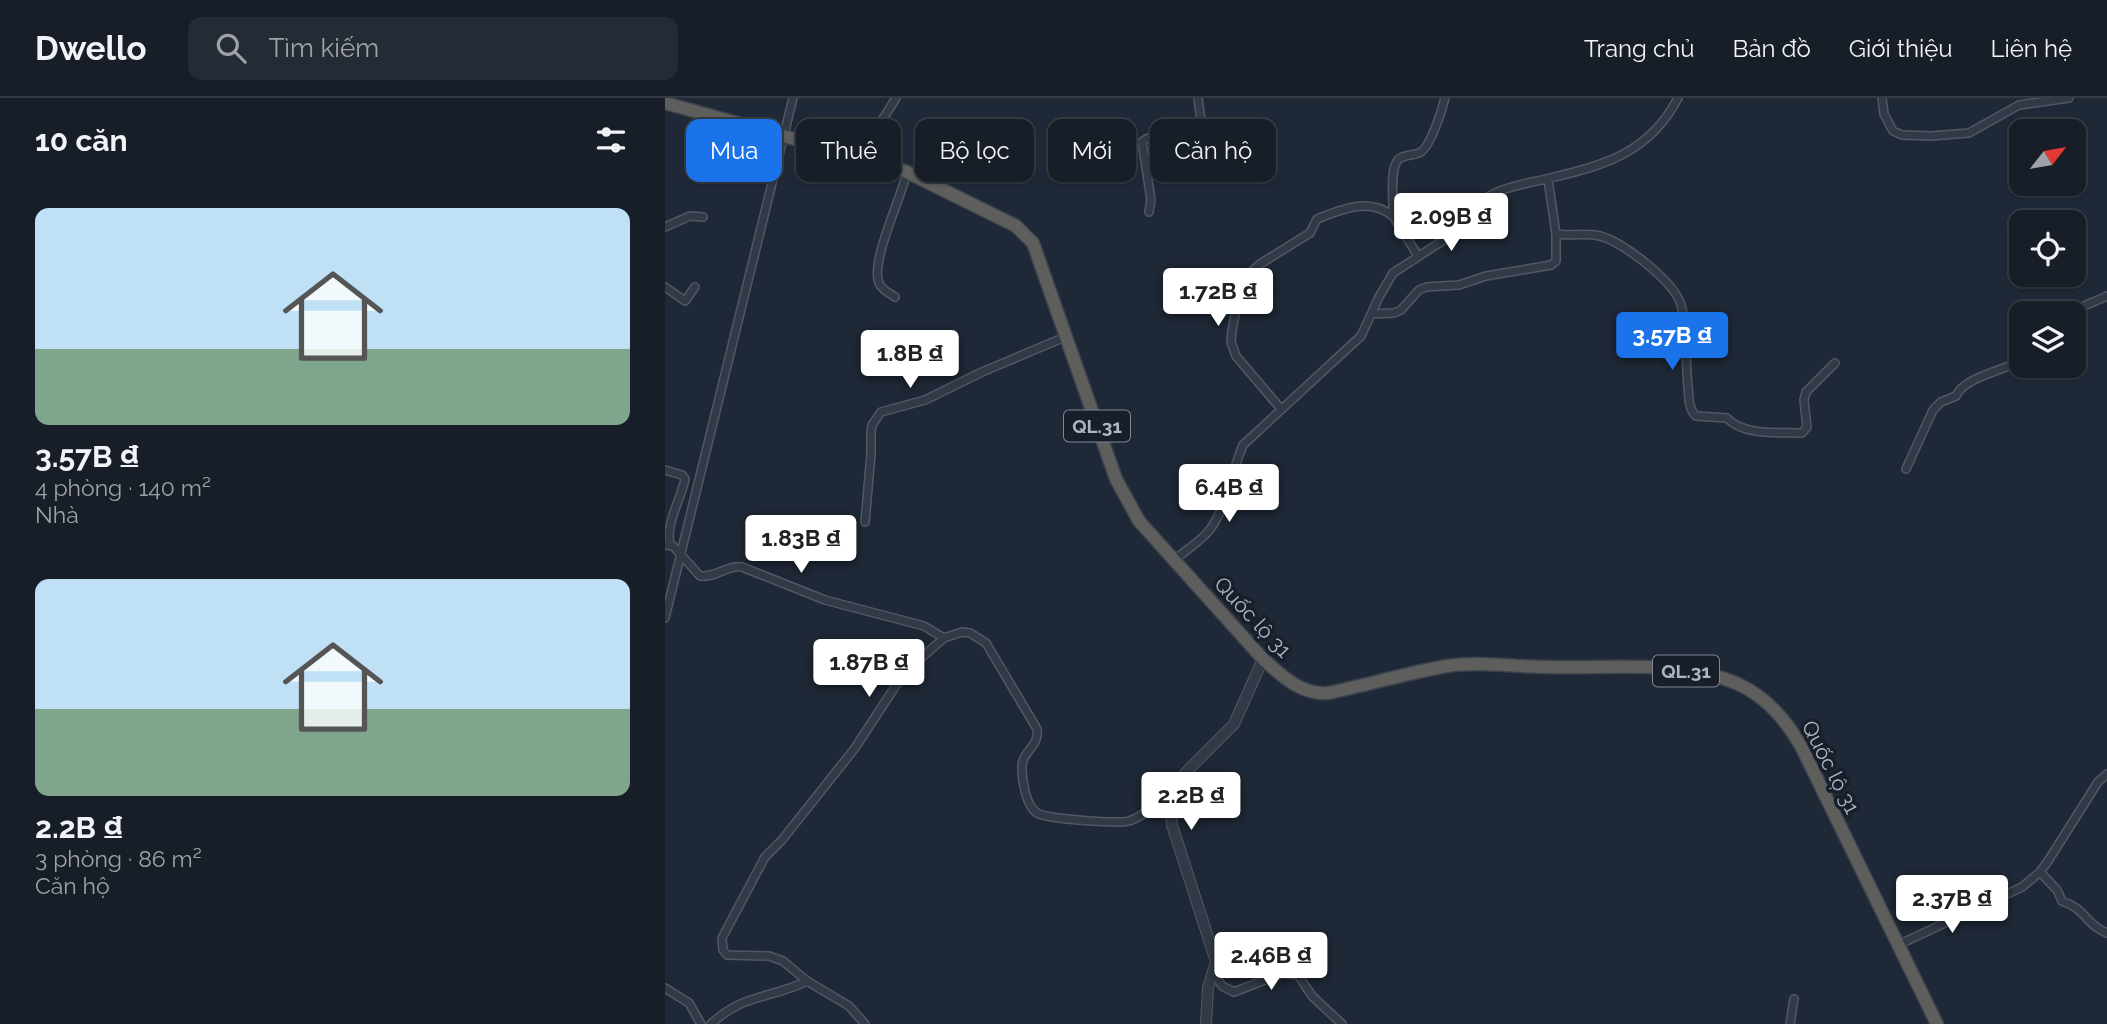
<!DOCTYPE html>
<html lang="vi">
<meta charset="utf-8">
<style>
:root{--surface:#171e28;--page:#242b34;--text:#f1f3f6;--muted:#9ea2a8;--line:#363c45;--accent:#1a73e8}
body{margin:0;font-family:Raleway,sans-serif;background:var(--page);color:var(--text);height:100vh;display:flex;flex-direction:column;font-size:26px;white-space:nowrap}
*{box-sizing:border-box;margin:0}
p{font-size:23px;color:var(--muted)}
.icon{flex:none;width:38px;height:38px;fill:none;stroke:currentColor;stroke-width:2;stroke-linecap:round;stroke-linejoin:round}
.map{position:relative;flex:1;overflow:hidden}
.details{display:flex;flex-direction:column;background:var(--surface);width:665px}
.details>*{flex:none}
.hud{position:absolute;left:21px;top:21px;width:665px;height:63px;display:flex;gap:14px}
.needle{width:46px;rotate:59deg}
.fabs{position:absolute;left:1344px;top:21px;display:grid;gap:14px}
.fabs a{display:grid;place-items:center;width:77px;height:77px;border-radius:14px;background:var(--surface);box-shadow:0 2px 5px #0004,0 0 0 2px var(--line);font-size:35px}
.price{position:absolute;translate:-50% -60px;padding:0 16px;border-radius:7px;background:#fff;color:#222;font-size:23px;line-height:46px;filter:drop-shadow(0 2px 4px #0008)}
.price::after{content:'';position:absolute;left:50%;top:42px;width:21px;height:16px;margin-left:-10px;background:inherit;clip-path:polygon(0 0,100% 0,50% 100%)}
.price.selected{background:var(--accent);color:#fff}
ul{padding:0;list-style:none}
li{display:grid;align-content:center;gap:14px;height:371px;padding:0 35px}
li span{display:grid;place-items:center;height:217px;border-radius:14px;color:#555}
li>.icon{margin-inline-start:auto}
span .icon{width:126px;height:126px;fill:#fffc;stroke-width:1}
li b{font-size:30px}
h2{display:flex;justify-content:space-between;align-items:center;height:84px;padding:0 35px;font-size:30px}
.pill{padding:0 24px;border-radius:14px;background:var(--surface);box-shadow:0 2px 5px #0004,0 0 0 2px var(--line);font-size:24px;line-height:63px}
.pill.selected{background:var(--accent);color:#fff}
header{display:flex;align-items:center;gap:42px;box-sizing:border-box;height:98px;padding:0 35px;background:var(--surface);border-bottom:2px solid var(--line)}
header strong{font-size:33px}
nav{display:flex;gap:38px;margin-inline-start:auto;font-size:24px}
.search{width:490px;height:63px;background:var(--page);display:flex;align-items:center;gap:18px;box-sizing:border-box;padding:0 24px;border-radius:14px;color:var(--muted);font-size:26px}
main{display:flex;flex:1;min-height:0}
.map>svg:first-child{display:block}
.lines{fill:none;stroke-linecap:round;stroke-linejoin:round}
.minor-casing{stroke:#505865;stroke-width:10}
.tertiary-casing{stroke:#505865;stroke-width:12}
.trunk-casing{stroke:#3a424e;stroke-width:15}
.minor{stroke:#333a47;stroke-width:7}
.tertiary{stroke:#333a47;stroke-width:10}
.trunk{stroke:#5e5e5c;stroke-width:12}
.labels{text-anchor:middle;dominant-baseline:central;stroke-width:7;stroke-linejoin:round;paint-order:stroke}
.shield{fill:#181f2b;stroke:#808896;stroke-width:2}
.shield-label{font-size:19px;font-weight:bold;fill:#acb5c4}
.street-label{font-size:21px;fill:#acb5c4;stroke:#181f2b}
</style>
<header>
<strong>Dwello</strong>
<div class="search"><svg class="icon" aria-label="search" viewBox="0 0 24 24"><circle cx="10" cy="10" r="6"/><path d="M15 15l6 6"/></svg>Tìm kiếm</div>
<nav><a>Trang chủ</a><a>Bản đồ</a><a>Giới thiệu</a><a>Liên hệ</a></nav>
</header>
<main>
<section class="details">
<h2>10 căn<svg class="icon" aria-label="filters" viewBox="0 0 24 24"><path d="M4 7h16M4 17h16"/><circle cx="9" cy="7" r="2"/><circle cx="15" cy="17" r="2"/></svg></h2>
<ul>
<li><span style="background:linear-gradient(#bfe0f5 65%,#7fa58c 0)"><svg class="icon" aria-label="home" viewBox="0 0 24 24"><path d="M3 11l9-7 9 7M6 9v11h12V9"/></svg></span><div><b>3.57B ₫</b><p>4 phòng · 140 m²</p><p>Nhà</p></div></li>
<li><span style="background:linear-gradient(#bfe0f5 60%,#7fa58c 0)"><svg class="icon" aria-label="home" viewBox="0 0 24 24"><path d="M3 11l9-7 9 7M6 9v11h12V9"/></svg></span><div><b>2.2B ₫</b><p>3 phòng · 86 m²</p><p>Căn hộ</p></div></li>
</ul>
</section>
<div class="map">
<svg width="1442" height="926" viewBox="0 0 1442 926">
<rect width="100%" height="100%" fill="#1f2836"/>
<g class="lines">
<g class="minor-casing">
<path id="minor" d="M1217 0 1219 16 1228 33 1237 37 1266 38 1304 35 1354 7 1404 0
M194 59 231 0
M883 81 891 136C905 138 921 135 935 138 957 143 1010 184 1016 207 1023 231 1020 262 1023 288 1024 298 1023 311 1031 318L1062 320C1078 338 1114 334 1137 335L1142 329 1139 302 1141 294 1170 265
M484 114 486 102 477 44 481 41 518 28 528 33 537 30 533 0
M728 118C729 105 724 72 733 62 738 56 747 58 754 55 765 51 777 12 780 0
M0 129 25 118 38 119
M0 189 20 203 30 189
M230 199C224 195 216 191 214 185 205 164 237 98 242 74
M1403 215 1442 198
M707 216 729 215 736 212 754 192 761 189 794 187 821 178 886 167 891 163V136
M616 311 571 258 566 244 567 233 574 195 584 176 595 166 645 135 652 121C677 111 704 99 728 118L753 158
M1241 371 1268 312 1276 304 1291 298C1299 279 1339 273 1356 262
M0 372 17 377 20 381C16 401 0 427 5 446
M200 424 206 356V334L207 327 216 314 260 302 317 274 400 239
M0 447 8 448 35 478C50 480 62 467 77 469L160 502 259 528 279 540
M509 462C520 453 533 445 543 434 563 409 566 375 578 347L696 238 714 199 728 175 785 138 816 103 828 96C846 87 866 85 885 80 941 67 985 54 1013 0
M0 520 128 0
M1375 774 1392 792 1397 803C1421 811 1420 826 1442 835
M1233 847 1357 789 1375 774 1383 763 1433 684 1442 676
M549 875 557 888 569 894 618 875 633 877 647 898 677 926
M0 890 24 905 36 926
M46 926C79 895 106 901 142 883
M200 926 184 908 142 883 118 863 104 858 62 857 58 852 57 840 100 759 117 742 190 650 239 575 279 540 297 534 305 535 321 545 372 631C375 648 356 654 357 670 357 683 361 708 372 715 381 721 454 726 464 723 480 718 492 704 504 694
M1125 926 1129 901"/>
</g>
<g class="tertiary-casing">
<path id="tertiary" d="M541 926 543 890 551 864 507 727 504 694 526 669 569 626 598 561"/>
</g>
<g class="trunk-casing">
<path id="trunk" d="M0 5 194 59 242 74 351 128 368 145 451 381 474 423 598 561C617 578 636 597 663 595 702 587 742 575 782 568 816 563 849 569 883 569 943 571 1017 561 1073 586 1102 599 1121 622 1136 648L1272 926"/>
</g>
<use href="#minor" class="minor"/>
<use href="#tertiary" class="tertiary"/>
<use href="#trunk" class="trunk"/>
</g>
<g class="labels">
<g class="shield">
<rect x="399" y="312.5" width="66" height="31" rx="5"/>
<rect x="988" y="557.5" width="66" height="31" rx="5"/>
</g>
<g class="shield-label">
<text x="432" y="328">QL.31</text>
<text x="1021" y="573">QL.31</text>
</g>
<g class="street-label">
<text transform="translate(588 519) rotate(47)">Quốc lộ 31</text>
<text transform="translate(1166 669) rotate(63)">Quốc lộ 31</text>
</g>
</g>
</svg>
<div class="fabs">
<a><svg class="needle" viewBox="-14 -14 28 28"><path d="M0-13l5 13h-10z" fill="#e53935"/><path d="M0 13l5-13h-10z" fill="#9ea2a8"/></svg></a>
<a><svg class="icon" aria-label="locate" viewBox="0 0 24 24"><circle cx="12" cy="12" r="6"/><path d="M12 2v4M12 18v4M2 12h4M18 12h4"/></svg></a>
<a><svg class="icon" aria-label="layers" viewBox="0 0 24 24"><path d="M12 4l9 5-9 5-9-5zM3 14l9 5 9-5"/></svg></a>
</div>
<b class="price" style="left:786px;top:155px">2.09B ₫</b>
<b class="price" style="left:553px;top:230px">1.72B ₫</b>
<b class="price selected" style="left:1007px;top:274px">3.57B ₫</b>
<b class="price" style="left:245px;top:292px">1.8B ₫</b>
<b class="price" style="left:564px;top:426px">6.4B ₫</b>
<b class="price" style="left:136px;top:477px">1.83B ₫</b>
<b class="price" style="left:204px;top:601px">1.87B ₫</b>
<b class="price" style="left:526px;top:734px">2.2B ₫</b>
<b class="price" style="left:1287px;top:837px">2.37B ₫</b>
<b class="price" style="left:606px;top:894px">2.46B ₫</b>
<div class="hud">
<a class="pill selected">Mua</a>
<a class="pill">Thuê</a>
<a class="pill">Bộ lọc</a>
<a class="pill">Mới</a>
<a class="pill">Căn hộ</a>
</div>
</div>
</main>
